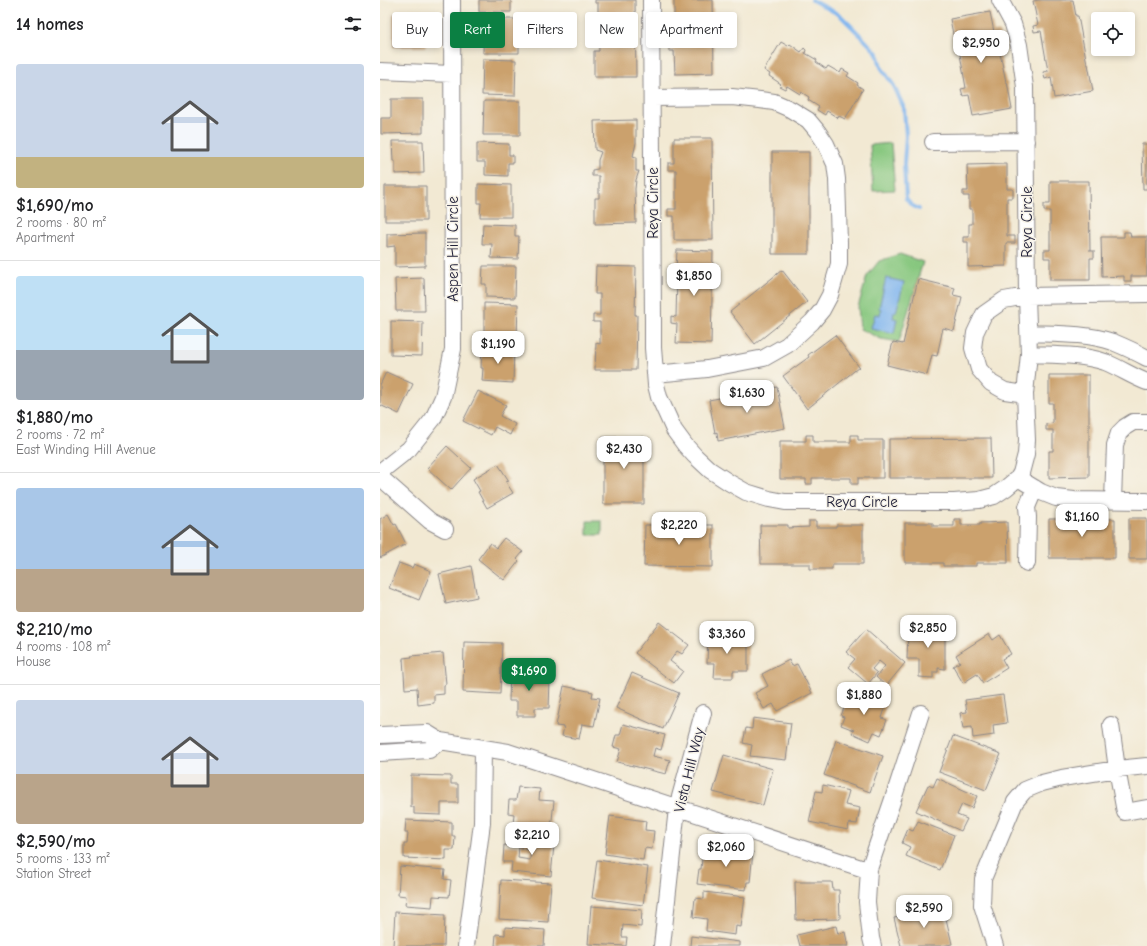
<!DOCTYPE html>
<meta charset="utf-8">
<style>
:root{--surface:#fff;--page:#f6f6f6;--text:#202124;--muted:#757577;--line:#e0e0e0;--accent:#0b8043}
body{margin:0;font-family:"Comic Neue",sans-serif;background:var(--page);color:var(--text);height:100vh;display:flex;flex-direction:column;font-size:15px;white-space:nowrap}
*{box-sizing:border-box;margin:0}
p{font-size:13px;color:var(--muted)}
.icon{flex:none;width:22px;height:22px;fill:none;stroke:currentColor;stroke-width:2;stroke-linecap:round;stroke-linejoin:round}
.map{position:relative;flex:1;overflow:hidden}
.sheet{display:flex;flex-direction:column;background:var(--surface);width:380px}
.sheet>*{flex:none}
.guide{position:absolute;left:12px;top:12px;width:380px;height:36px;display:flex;gap:8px}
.tools{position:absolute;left:711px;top:12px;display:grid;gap:8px}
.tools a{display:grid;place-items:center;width:44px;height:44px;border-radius:4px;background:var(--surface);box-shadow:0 2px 6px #0003;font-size:20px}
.price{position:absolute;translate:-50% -34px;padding:0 9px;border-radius:8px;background:#fff;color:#222;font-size:13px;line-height:26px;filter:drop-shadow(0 1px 2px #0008)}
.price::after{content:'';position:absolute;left:50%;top:24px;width:12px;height:9px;margin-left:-6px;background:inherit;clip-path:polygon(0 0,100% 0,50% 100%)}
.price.selected{background:var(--accent);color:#fff}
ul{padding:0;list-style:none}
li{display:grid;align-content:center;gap:8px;height:212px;padding:0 16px}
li+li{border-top:1px solid var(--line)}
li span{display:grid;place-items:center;height:124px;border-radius:4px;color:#555}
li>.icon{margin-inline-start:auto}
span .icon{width:72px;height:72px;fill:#fffc;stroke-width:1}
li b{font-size:17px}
h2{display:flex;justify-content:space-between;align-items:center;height:48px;padding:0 16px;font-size:17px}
.chip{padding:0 14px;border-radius:4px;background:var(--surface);box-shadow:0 2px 6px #0003;font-size:14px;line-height:36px}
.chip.selected{background:var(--accent);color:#fff}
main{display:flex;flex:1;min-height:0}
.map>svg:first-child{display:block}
.green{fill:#87c77f;stroke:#54745d}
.water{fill:#81b6ef;stroke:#526c95}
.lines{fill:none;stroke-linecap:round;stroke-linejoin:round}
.stream{stroke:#81b6ef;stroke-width:4}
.building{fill:#cba16d}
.minor-casing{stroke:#8a8687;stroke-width:18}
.minor{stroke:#fff;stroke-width:16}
.labels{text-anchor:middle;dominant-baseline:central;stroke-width:3;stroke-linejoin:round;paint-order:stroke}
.street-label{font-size:15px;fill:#22223b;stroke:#f7f3e8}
</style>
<main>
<section class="sheet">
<h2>14 homes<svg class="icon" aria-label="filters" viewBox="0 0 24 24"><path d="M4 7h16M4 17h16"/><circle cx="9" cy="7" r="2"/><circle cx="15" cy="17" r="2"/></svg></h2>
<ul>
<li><span style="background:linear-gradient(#c9d6e8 75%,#c2b280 0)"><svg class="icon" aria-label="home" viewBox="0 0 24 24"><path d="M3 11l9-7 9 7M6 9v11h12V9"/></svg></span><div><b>$1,690/mo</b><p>2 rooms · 80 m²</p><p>Apartment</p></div></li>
<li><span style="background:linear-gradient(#bfe0f5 60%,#9aa5b1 0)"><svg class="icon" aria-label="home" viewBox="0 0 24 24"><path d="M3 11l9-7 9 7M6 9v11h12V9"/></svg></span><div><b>$1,880/mo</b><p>2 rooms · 72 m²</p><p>East Winding Hill Avenue</p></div></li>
<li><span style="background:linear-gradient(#a9c7e8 65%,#b9a48a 0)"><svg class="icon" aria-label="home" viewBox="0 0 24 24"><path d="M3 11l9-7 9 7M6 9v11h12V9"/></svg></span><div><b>$2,210/mo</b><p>4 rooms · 108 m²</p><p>House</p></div></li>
<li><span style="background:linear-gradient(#c9d6e8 60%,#b9a48a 0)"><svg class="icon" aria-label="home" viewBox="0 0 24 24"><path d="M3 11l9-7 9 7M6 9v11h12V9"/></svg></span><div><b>$2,590/mo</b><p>5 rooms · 133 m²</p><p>Station Street</p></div></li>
</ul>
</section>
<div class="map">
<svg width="767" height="946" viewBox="0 0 767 946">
<rect width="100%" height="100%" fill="#f7f3e8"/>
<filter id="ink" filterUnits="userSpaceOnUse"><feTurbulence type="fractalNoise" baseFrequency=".025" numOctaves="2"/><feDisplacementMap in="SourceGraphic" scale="8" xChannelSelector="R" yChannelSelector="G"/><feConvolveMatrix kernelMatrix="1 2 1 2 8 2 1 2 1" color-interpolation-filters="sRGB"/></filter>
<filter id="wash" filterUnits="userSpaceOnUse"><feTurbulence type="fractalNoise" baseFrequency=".012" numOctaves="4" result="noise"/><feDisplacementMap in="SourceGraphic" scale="16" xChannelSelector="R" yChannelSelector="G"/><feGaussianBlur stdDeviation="0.9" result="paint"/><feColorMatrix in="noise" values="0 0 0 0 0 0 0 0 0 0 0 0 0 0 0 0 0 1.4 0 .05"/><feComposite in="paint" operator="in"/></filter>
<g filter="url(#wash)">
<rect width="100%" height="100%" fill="#f2e9d3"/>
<path class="green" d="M511 143 515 190 493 191 490 145Z
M520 254 543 262 519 342 501 339 480 329 478 307 487 276 499 261Z
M207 521H222V535H207Z"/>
<path class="water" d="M506 278 524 282 516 312H514L513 318 517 319 514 333 491 328 495 314 500 315 501 309 499 308Z"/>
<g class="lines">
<path class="stream" d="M432 0 460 15 480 35 497 53 501 67 514 86 524 108 526 136 524 165 526 199 531 205 539 209"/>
</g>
<g id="blocks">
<path class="building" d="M99 0H131V12H99Z
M215 0H255L256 77H214V51H219L218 30H212V23H218V3H215Z
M294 0H333L334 73 295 74 294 51H289V44H294Z
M659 0H693L696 16H698L707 64H708L713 91 674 98 671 77 665 79 663 72 668 71 661 31 654 32 653 26 658 25 653 1Z
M610 12 614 32 619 31 621 39H617L626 82H627L632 109 593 116 589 95 583 96 581 89 586 88 579 49H576L570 19Z
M13 14H34V16H46V47H13Z
M104 19H139V53H103Z
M401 42 408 46 410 44 421 52 424 48 426 50 425 53 437 60 436 62 446 69 448 66 460 73 462 69 469 73 467 76 478 83 477 85 483 89 465 119 459 116 458 118 447 111 445 115 437 110 439 107 428 100 429 97 421 92 420 94 407 86 405 89 399 86 401 84 389 76 390 74 384 70Z
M103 59 136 60 135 96 102 95Z
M11 99H43V133L1 134V118H11Z
M104 101H140V135H103Z
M256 120V143L253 156 256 157V171H259L256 180 255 189 256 223 215 224V198H219V176H212V170L218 169V160L221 152 215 150 214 121Z
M294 138H332L333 240H294V216H288V209H296V170H288V163H294Z
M12 141H43L44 173 15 174V161H13Z
M97 143 129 144V155H133V163H128V176L105 175V162H97Z
M762 144H767V189H763Z
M392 152H429V254H392Z
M627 164V189H633V198H627V236H635V243H626V266L588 267V242H583V237H589V224H592V209H589V196H583V191H588L587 165Z
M670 181H709L710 251H714V258H710V280H670V258H664V250H670V211H664V204H670Z
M98 184 131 185V217H100L101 203H98Z
M5 186H46V221H5Z
M103 224 135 225V236H139L138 259 111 258 112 244H102Z
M744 232H750L751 237H767V276H751V281H744V276L722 277 721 237H744Z
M45 233V266L15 267V246L7 247V234Z
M297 250 333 251 331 344 296 343 297 324 291 323V316L296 317 297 278H290V271H296Z
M103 266H136L135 298 106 297V284H102Z
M216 266 256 267 255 315H257L256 370H215L216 343 220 344V322H213V315H220V294H215Z
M402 270 427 302 375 344 350 312Z
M44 278 45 311H16L15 279Z
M538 279 575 288 573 295 582 297 574 331 563 328 557 356 552 355 547 375 507 365 513 342 523 344Z
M104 303 138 304 137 338H104Z
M11 321 43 322 42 356 11 355Z
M455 335 479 367 427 409 403 376 429 357 428 355Z
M102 347 134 349 133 383 102 381 103 368H101Z
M6 372 33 384 19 414 0 405V385Z
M669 375H709V477L669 478V451H673V430H666V424L673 423V403H669Z
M397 387 405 428 338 441 337 432 335 433 329 400Z
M98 391 126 405 120 416 135 424 130 435 115 427 111 435 83 421Z
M426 435H433V442H471V435H478V440H503V478H478V484H471V478H432V484H426V479H400V441H426Z
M223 437H264V504H223Z
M611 438 612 478H509V439Z
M67 446 91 468 71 490 47 468Z
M118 464 129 481 126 482 133 493 107 508 98 492 100 491 93 479Z
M8 514 14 525 16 524 26 544 0 558V519Z
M749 518H767V559H749Z
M574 519H581V525H600V523L627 522 628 563H596V566H563V563H525V523H553V526H574Z
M669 519H735V558H669Z
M429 521H436V527H456V525H483V564H452V569H430V564H381L380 525H408V528L429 527Z
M265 525H333V567L264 566Z
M124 538 143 552 137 559 139 561 124 580 98 559 110 543 116 548Z
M19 563 32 568 34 564 51 571 39 600 9 588Z
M91 566 97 597 66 604 59 574Z
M279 622 309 645 302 654 297 651 290 661 303 671 294 683 255 653Z
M533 626H565V669L558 668V672H553V678L539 677V659H527L528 632H533Z
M486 629 525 663 506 686 496 677 505 666 499 661 492 669 497 673 488 684 468 667 475 659 466 652Z
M609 634 613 640 620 635 631 654 622 659 627 668 603 683 597 674 583 683 573 666 580 662 576 655Z
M328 635 360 636V643L368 644V671H353V678H334L335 663H327Z
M84 642 122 643 120 694 83 692Z
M63 653 66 684 64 685V694L54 695V703L38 705 37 688 25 689 23 658 32 657 31 656Z
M409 660 412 666 417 664 432 693 397 711 393 704 384 709 375 693 388 686 382 674Z
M130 672 162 673V680H170L169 708H155V716H137V701H129Z
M252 673 299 693 283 729 236 708Z
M184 686 213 692 212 697 220 698 214 726 202 724 199 739 182 736 184 727 176 726Z
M470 692 506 706 502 718 507 720 501 735 494 732 490 741 472 733 474 730 461 725 464 717 461 716Z
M623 695 627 723 613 725 614 735 593 738 592 727 583 728 580 713 587 712 585 700Z
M373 718 411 723 406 760 370 756 372 745 363 743 366 728 372 729Z
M243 724 285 735 281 750 275 748 273 756 290 760 286 774 237 762 241 749 233 747 236 735H240Z
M573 736 621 754 606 790 559 772Z
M456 740 503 756 490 792 444 775Z
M344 755 393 769 383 805 333 792Z
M31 775 71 776V784H78V803H61V815L34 814V807H31Z
M557 778 597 796 592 808 582 804 577 815 587 819 581 831 536 811 548 785 553 787Z
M443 785 469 791 465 805 480 808 477 824 469 823 468 830 429 822 436 791 442 792Z
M138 787 160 789 159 800 174 801 171 829 133 825 134 814 128 813 129 800H136Z
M230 816 266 821 265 830 274 831 272 849 265 848 263 860 225 854Z
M26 820 72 822V836H75L74 850H66V860L24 858V844H27L28 833H25Z
M538 821 574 835 560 870 526 856 530 847 522 843 528 829 533 831Z
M142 834 171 837 170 845H174L171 876 131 872 132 862H123L124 845 139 846 138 858 150 860 151 850 141 849Z
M323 847 373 852 370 882H367L366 890 317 884 319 869H321Z
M217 860 268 867 263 905 212 898Z
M20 866 65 870 64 879 71 880 69 897 53 896 52 907 25 905 26 896 18 895Z
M121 880 171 883 168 922 119 919Z
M415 882H452L453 890H459L460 919 416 920Z
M324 892 365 897 361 927 356 926 355 935 326 931 327 919 313 917 315 898 324 899Z
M211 906 262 910 261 927 243 925 242 937H247L246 946 208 944Z
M563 906 572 944 562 946H521L514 918Z
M15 912 65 915 64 946H13Z
M456 926 458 934 465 932 468 946H420L417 935Z
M125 927 165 930 164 946H115L116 934 125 935Z
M311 936 360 942V946H310Z"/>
</g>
</g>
<g filter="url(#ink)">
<use href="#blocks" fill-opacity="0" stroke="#8a8687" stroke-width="1"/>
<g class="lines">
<g class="minor-casing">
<path id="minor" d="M271 0 273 321V348L276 385 279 397 294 430 305 445 315 456 330 470 350 483 366 492 389 499 405 502H574L599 500 614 496 626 488 638 478 641 473 646 454 647 440 645 394 649 354 647 296 645 87 639 45 633 24 620 0
M0 71 72 74
M272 98 352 97 380 100 394 102 410 109 428 120 438 132 446 144 455 164 457 179 459 242V264L450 295 442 310 432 322 407 345 384 358 327 369 275 374
M553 142 646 141
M649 333C677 334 706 333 733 342 745 347 756 352 767 358
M649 354C674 355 702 354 725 362 740 368 753 377 767 382
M645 394 625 391 611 383 599 369 593 348 595 333 604 314 624 300 647 296 767 294
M0 472 29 449 53 419 63 397 73 349 72 0
M0 477 50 521 65 529
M638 478 661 492 676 498 694 500 767 501
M733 500 735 445 739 433 745 427 753 422H767
M647 563 648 517 647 507 655 488
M731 725 737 769 745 812 767 808
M0 735 47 733 60 741 128 752 481 868 489 869
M0 753 49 750 60 741
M86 946 102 823 103 748
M282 946 297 808 323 713
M493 946 491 938 487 902 489 869 514 796 541 713
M615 946 602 905 603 879 635 802 645 790 662 783 682 778 737 769 767 766"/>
</g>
<use href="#minor" class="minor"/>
</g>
</g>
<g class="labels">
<g class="street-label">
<text transform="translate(273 203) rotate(-90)">Reya Circle</text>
<text transform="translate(647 222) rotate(-90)">Reya Circle</text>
<text transform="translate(73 249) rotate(-90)">Aspen Hill Circle</text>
<text x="482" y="502">Reya Circle</text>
<text transform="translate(309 770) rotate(-76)">Vista Hill Way</text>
</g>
</g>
</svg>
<div class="tools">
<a><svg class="icon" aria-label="locate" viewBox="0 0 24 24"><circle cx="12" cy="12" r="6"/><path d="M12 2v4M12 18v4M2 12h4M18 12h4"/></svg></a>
</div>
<b class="price" style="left:601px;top:64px">$2,950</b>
<b class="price" style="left:314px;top:297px">$1,850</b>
<b class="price" style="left:118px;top:365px">$1,190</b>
<b class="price" style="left:367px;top:414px">$1,630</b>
<b class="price" style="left:244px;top:470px">$2,430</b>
<b class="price" style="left:702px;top:538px">$1,160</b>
<b class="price" style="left:299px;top:546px">$2,220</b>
<b class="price" style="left:548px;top:649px">$2,850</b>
<b class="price" style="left:347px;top:655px">$3,360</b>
<b class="price selected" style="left:149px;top:692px">$1,690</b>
<b class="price" style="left:484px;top:716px">$1,880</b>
<b class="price" style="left:152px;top:856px">$2,210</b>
<b class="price" style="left:346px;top:868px">$2,060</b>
<b class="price" style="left:544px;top:929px">$2,590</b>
<div class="guide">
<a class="chip">Buy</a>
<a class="chip selected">Rent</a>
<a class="chip">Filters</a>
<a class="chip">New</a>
<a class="chip">Apartment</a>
</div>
</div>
</main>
